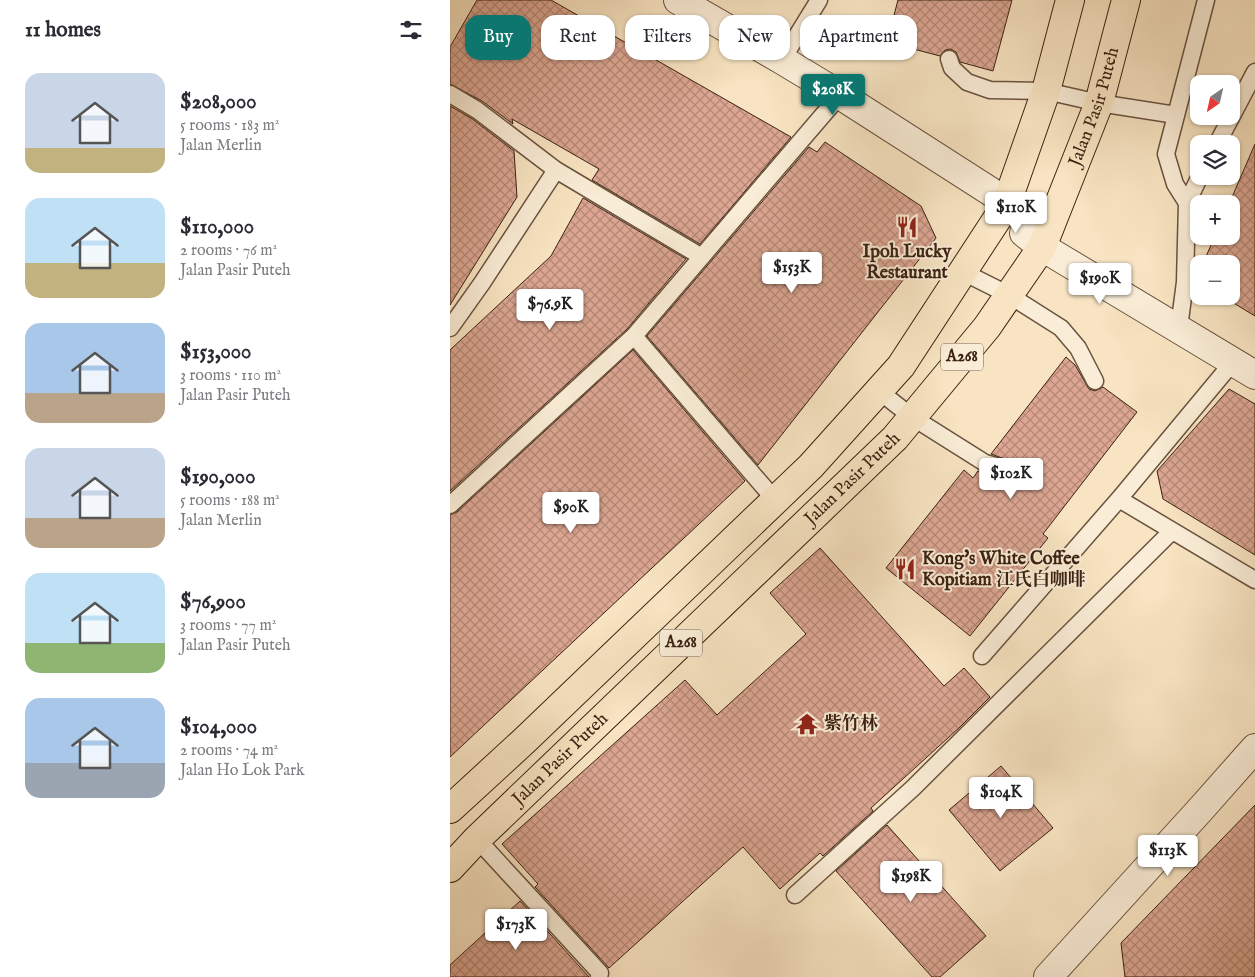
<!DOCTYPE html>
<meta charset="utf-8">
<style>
:root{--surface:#fff;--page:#f2f2f3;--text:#2b2b33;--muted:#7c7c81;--accent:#0f766e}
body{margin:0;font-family:"IM FELL English","Noto Serif SC",serif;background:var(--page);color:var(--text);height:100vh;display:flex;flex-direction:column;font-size:19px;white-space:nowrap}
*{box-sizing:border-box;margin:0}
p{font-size:16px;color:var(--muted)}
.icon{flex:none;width:28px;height:28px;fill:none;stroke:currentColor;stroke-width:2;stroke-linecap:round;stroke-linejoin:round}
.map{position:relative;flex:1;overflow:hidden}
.drawer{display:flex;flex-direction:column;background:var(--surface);width:450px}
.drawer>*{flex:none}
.banner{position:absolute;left:15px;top:15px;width:475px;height:45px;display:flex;gap:10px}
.needle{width:32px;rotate:214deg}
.tools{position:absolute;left:740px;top:75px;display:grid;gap:10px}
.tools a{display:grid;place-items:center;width:50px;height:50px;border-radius:10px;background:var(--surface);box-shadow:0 1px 4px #0004;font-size:25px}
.price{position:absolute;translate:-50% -42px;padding:0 11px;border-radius:5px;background:#fff;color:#222;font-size:16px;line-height:32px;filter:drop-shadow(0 1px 2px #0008)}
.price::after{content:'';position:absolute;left:50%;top:30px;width:15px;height:11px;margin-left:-8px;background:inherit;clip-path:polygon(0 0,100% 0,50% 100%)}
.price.selected{background:var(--accent);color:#fff}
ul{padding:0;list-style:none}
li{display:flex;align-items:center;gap:15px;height:125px;padding:0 25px}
li span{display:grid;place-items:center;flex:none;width:140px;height:100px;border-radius:15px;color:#555}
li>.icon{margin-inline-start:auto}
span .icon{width:60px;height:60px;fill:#fffc;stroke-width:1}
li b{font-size:21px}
h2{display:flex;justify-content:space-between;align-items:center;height:60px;padding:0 25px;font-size:21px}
.tag{padding:0 18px;border-radius:15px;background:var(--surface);box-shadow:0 1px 4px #0004;font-size:18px;line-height:45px}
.tag.selected{background:var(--accent);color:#fff}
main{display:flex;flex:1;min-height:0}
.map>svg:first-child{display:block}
.building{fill:url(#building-cross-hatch);stroke:#3b2113}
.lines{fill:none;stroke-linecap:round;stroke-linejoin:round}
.lane-casing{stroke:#6a523f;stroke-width:19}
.street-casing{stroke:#6a523f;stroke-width:30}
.primary-casing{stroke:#3b2113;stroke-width:30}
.lane{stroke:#faedd7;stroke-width:16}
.street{stroke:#faedd7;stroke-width:28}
.primary{stroke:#f8e4c2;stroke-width:28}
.labels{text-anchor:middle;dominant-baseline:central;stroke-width:4;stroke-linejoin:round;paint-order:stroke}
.shield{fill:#faedd7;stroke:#745e4e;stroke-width:1}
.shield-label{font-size:16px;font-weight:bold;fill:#3b2113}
.street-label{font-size:18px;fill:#3b2113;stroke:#faedd7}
.poi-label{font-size:18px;font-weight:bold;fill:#3b2113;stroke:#faedd7;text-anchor:start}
</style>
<main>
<section class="drawer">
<h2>11 homes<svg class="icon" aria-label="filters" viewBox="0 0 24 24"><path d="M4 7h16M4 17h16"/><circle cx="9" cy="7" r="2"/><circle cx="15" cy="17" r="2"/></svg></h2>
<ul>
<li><span style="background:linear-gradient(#c9d6e8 75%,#c2b280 0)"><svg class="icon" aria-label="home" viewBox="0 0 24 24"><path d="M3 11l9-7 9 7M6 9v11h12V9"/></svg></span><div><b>$208,000</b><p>5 rooms · 183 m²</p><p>Jalan Merlin</p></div></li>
<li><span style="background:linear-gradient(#bfe0f5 65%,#c2b280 0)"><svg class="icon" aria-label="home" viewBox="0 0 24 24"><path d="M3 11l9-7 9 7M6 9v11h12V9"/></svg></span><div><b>$110,000</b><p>2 rooms · 76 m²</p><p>Jalan Pasir Puteh</p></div></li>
<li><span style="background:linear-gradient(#a9c7e8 70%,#b9a48a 0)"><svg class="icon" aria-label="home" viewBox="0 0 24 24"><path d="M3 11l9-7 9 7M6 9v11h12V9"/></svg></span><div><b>$153,000</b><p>3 rooms · 110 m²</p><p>Jalan Pasir Puteh</p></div></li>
<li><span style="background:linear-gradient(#c9d6e8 70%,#b9a48a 0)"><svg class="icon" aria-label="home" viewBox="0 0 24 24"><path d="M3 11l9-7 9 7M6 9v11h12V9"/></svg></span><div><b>$190,000</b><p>5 rooms · 188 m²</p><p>Jalan Merlin</p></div></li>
<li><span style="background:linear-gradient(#bfe0f5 70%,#8fb573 0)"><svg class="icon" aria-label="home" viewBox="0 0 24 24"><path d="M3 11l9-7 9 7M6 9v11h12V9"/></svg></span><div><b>$76,900</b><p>3 rooms · 77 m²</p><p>Jalan Pasir Puteh</p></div></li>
<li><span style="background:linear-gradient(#a9c7e8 65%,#9aa5b1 0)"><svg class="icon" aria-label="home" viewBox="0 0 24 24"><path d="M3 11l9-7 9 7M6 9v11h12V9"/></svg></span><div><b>$104,000</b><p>2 rooms · 74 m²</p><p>Jalan Ho Lok Park</p></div></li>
</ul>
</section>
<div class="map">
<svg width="805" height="977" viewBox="0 0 805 977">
<defs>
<pattern id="building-cross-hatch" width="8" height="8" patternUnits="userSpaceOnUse" patternTransform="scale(1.25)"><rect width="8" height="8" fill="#dca692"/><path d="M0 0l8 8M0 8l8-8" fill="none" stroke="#b48776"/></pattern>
</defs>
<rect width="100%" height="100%" fill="#f8e4c2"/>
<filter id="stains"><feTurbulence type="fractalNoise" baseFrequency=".004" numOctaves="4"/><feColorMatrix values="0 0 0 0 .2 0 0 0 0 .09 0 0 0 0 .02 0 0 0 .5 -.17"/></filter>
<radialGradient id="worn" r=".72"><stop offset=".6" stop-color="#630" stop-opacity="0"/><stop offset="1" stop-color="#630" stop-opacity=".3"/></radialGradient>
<path class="building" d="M27 0H101L341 137 250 244 142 180 149 169 62 119 63 124 32 101 0 84V47Z
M448 0H562L543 71 510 62 506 52 501 49 495 50 490 56 437 42Z
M0 106 21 118 64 151 67 197 0 305Z
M375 142 471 206 486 238 308 465 197 336 359 147 367 152Z
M805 144V316L772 296H781V264H756L754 261 765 236H781V204H779Z
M133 198 236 259 177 329 0 491V350L101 256Z
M183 350 295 481 0 757V515L7 512Z
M616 357 625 365 639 389 645 391 653 387 687 412 593 534 598 538 520 636 436 568 514 470 523 478 528 471 554 479H559L563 476 566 467 563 462 541 454Z
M779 389 805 404V555L713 499 707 471Z
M370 548 494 686 514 668 540 697 510 727 421 808 423 811 373 856 370 853 330 889 293 847 159 968 85 887 88 884 52 844 235 680 267 715 356 634 320 593Z
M551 766 603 828 550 871 499 810Z
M805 805V977H675L671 943Z
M437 825 536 936 490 977H482L386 871Z
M70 901 139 977H0V965Z"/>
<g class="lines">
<g class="lane-casing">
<path id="lane" d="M499 59 502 68 517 82 540 90 596 91 649 103 726 115
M332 60 369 0
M0 94 27 110 106 170 252 257
M767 144 805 72
M737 203 725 184 716 154 756 0
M513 272 559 295 611 328 628 348 645 381
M0 328 32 283 106 170
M729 328 735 282 737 203 750 176
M184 336 325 500
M429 391 462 417 535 463 556 469
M669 499 805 580
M0 505 184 336 390 95
M532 656 669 499 783 362
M27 839 150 973 149 977
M345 895 463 788 722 531"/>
</g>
<g class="street-casing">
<path id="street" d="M228 0 332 60 390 95 599 229
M574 233 592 247 805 375
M598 977 750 810 805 748"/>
</g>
<g class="primary-casing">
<g id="primary">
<path d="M0 809 74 741 361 466 451 366 549 216 557 202 596 91 620 0"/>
<path id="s1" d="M0 868 27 839 445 438 537 327 592 247 649 103 676 0"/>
</g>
</g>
<use href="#lane" class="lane"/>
<use href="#street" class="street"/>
<use href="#primary" class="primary"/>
</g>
<defs>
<g id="restaurant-bare" transform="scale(1.725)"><path d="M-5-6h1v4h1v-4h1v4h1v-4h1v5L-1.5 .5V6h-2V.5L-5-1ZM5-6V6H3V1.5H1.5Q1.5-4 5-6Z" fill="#8f2418" stroke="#faedd7" stroke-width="2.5" paint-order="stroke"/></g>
<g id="temple-bare" transform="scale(1.725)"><path d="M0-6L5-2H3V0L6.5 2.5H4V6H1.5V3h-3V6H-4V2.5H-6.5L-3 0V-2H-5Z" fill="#8f2418" stroke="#faedd7" stroke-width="2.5" paint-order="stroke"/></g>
</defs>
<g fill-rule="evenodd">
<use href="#restaurant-bare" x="457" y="227"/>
<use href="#restaurant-bare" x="455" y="569"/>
<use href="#temple-bare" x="357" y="724"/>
</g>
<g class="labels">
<g class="shield">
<rect x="491" y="343.5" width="42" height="27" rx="4"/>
<rect x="210" y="629.5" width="42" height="27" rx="4"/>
</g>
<g class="shield-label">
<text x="512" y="357">A268</text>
<text x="231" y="643">A268</text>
</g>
<g class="street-label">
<text stroke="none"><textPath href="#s1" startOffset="1010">Jalan Pasir Puteh</textPath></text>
<text stroke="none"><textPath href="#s1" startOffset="560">Jalan Pasir Puteh</textPath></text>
<text stroke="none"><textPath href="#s1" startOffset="155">Jalan Pasir Puteh</textPath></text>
</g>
<g class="poi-label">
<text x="457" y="252" text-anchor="middle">Ipoh Lucky<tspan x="457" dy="21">Restaurant</tspan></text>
<text x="472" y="559">Kong's White Coffee<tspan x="472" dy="21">Kopitiam 江氏白咖啡</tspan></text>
<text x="374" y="724">紫竹林</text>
</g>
</g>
<rect width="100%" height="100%" filter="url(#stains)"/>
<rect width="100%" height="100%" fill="url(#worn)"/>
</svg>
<div class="tools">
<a><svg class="needle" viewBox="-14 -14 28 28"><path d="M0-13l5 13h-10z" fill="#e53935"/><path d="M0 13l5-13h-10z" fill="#7c7c81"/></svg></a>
<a><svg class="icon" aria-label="layers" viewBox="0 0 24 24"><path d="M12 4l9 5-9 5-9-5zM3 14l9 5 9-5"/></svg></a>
<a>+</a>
<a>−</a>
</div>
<b class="price selected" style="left:383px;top:116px">$208K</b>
<b class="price" style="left:566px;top:234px">$110K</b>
<b class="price" style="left:342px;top:294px">$153K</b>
<b class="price" style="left:650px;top:305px">$190K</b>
<b class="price" style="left:100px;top:331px">$76.9K</b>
<b class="price" style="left:561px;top:500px">$102K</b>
<b class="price" style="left:121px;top:534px">$90K</b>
<b class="price" style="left:551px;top:819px">$104K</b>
<b class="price" style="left:718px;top:877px">$113K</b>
<b class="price" style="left:461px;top:903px">$198K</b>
<b class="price" style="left:66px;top:951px">$173K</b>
<div class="banner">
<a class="tag selected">Buy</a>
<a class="tag">Rent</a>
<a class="tag">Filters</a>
<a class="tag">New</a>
<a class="tag">Apartment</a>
</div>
</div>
</main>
